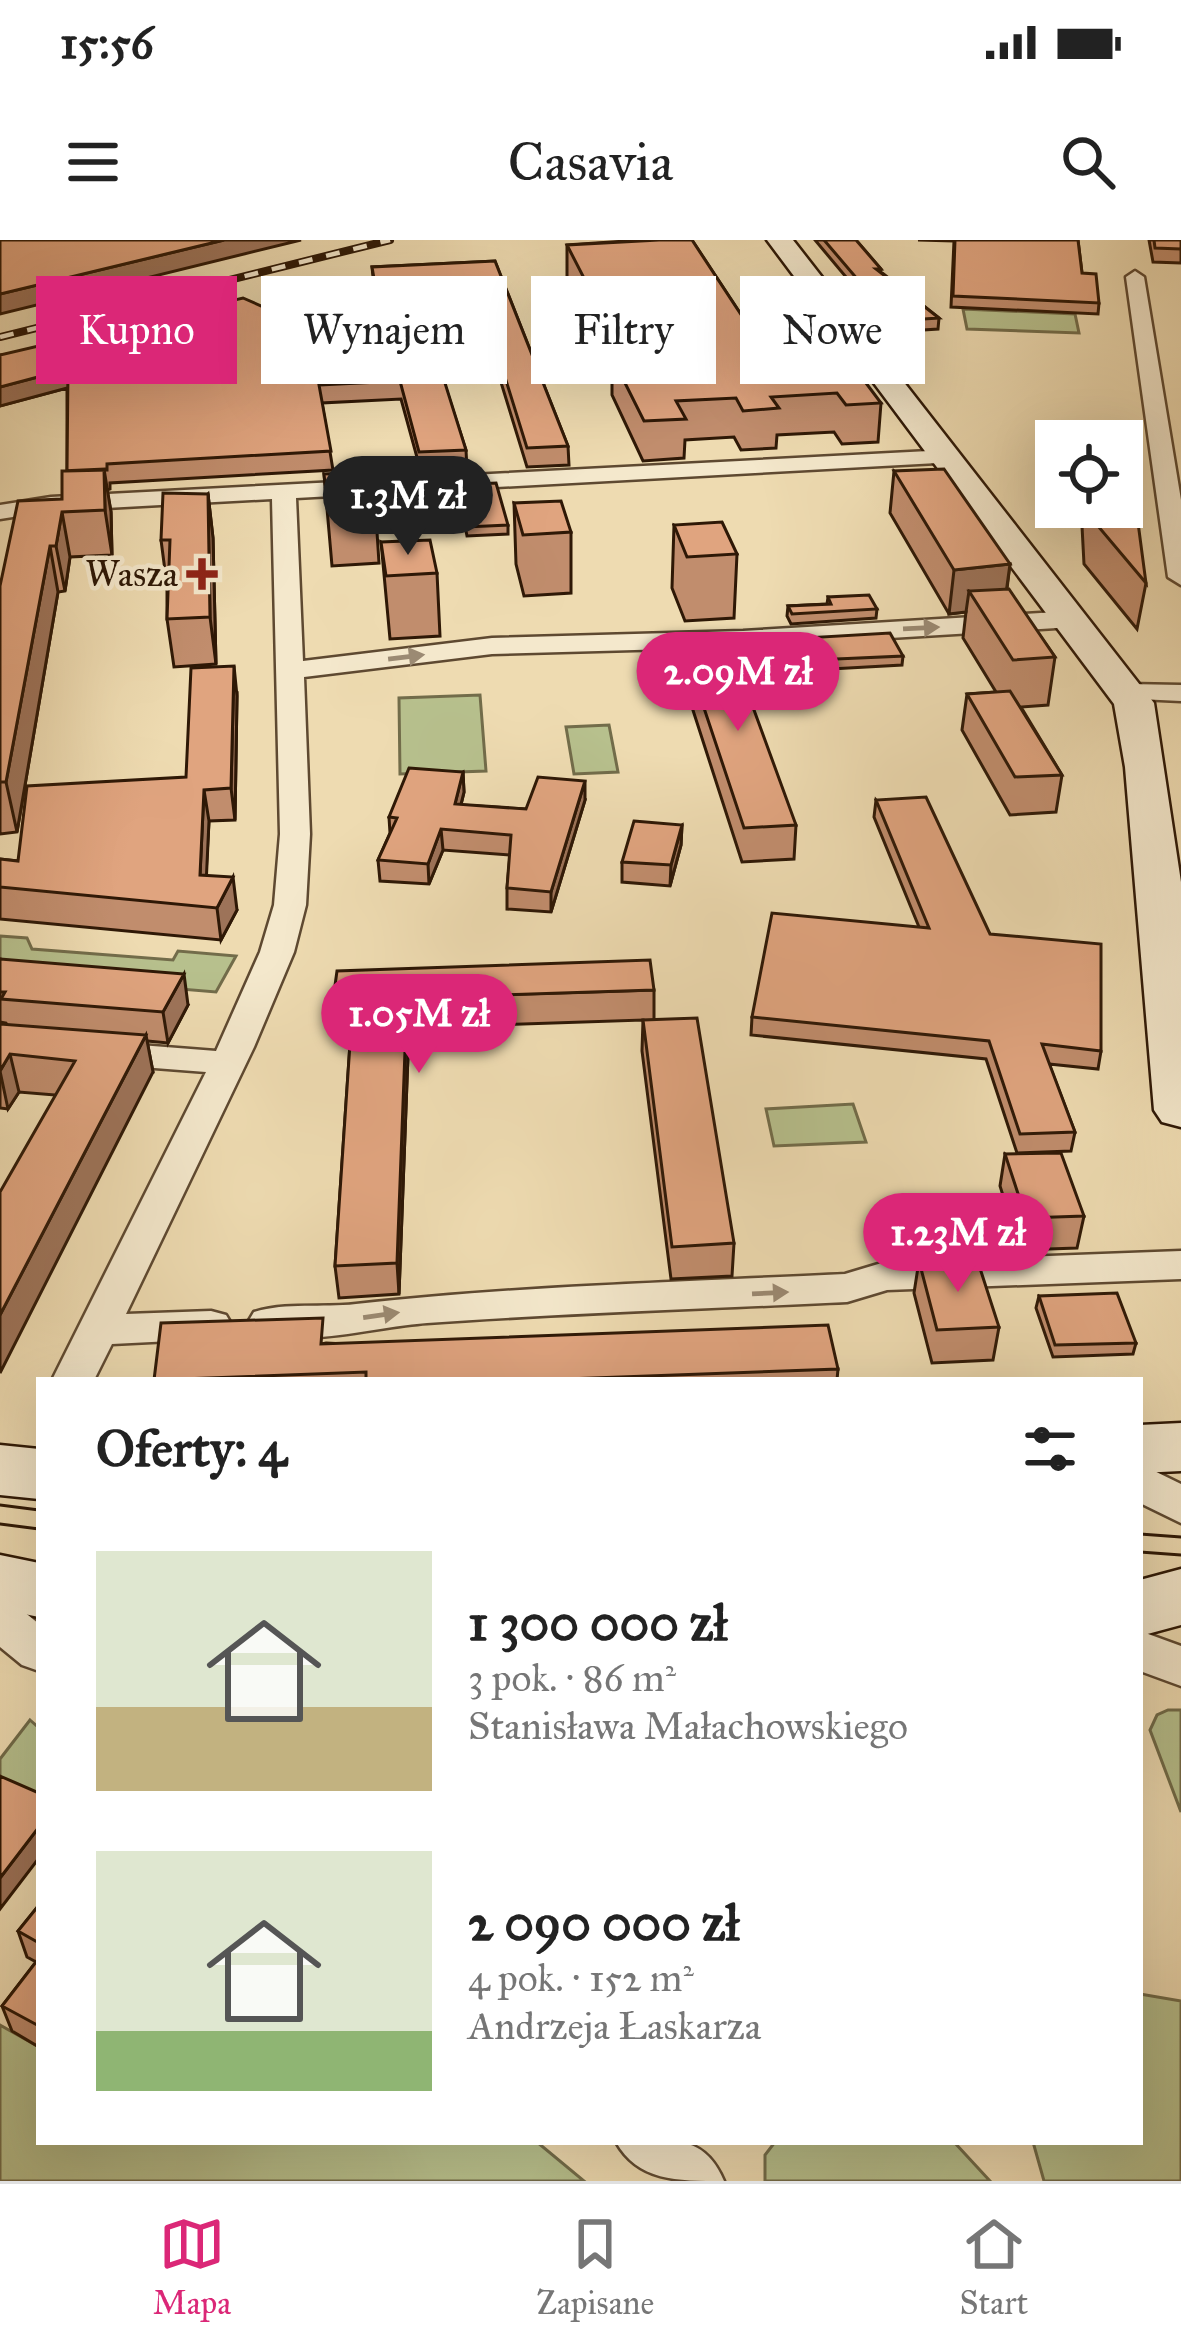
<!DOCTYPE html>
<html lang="pl">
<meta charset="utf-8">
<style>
:root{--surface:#fff;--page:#f6f6f6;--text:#222;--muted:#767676;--line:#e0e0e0;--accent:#db2777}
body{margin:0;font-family:"IM FELL Great Primer",serif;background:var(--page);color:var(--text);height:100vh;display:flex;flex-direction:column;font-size:45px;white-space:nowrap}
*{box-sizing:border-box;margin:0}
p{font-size:39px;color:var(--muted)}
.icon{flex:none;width:66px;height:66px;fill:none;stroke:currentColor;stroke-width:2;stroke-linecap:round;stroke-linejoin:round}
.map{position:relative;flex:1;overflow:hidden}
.details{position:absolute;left:36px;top:1137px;width:1107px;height:768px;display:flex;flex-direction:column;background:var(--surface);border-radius:0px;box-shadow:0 12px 48px #0002}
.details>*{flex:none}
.guide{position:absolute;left:36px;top:36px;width:1110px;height:108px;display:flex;gap:24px}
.controls{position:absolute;left:1035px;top:180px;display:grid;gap:24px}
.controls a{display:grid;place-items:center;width:108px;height:108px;border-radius:0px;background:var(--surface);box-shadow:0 12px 48px #0002;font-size:60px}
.price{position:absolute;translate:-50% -102px;padding:0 27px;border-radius:42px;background:var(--accent);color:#fff;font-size:39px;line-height:78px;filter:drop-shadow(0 3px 6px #0008)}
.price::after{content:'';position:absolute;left:50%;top:72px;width:36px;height:27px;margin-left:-18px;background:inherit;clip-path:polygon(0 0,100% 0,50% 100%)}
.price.on{background:#222;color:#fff}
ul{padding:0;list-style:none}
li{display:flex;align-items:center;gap:36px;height:300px;padding:0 60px}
li span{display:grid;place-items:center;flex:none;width:336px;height:240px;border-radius:0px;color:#555}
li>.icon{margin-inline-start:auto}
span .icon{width:144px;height:144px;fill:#fffc;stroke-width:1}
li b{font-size:51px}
h2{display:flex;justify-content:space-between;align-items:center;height:144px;padding:0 60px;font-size:51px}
.pill{padding:0 42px;border-radius:0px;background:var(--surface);box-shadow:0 12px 48px #0002;font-size:42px;line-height:108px}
.pill.on{background:var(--accent);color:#fff}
.status{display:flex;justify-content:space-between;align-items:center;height:84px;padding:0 60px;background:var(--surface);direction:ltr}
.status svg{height:33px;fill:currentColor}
header{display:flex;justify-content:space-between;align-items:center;height:156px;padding:0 60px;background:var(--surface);font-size:54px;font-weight:600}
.tab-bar{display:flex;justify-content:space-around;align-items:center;height:168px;border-top:3px solid var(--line);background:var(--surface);font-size:33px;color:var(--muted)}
.tab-bar a{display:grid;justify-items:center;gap:6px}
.tab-bar .on{color:var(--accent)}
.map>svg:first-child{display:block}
.green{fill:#b7c08d;stroke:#726c4a;stroke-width:3}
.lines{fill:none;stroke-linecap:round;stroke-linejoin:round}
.street-casing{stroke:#5e4931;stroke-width:5}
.secondary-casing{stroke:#2e1806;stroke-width:5}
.street{fill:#f4e8cc;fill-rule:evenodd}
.secondary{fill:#f4e8cc;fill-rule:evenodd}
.tram{stroke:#2e1806;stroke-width:3}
.rail-casing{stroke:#2e1806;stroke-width:8}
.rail{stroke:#f4e8cc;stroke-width:4.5;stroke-dasharray:14;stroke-linecap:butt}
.wall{fill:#c18d6d;stroke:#2e1806;stroke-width:3}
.shaded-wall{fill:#9d7359;stroke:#2e1806;stroke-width:3}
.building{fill:#e0a47f;stroke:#2e1806;stroke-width:3}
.oneway{fill:#9b8a73}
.poi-dot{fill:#8f2418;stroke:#f4e8cc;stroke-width:4.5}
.labels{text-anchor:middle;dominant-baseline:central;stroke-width:9;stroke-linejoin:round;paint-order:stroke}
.far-poi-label{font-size:36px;fill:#2e1806;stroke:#f4e8cc;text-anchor:end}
</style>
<div class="status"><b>15:56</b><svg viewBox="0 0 49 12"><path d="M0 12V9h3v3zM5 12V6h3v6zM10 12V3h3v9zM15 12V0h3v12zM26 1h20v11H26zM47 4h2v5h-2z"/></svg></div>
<header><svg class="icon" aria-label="menu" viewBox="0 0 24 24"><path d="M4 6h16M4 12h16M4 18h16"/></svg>Casavia<svg class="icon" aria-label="search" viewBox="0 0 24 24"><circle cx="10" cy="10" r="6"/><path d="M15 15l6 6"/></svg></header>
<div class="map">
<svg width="1181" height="1941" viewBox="0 0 1181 1941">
<rect width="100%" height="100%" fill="#eedbb1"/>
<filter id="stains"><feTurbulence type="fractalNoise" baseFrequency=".00167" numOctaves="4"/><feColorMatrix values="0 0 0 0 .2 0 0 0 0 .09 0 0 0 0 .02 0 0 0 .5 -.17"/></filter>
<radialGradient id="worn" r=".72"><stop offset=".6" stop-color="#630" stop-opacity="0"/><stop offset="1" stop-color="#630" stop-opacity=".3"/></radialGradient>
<path class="green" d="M963 69 1075 74 1079 93 967 89Z
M480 455 486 531 400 534 399 458Z
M609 485 618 532 574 534 566 487Z
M0 696 27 698 32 709 173 720 178 711 236 716 216 752 0 734Z
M853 864 866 902 774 906 766 869Z
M1168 1470H1181V1572L1150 1490 1157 1475Z
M30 1480 39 1488V1572L0 1554V1519Z
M1140 1754 1181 1761V1941H1044L1033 1902H1140Z
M0 1785 39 1807V1902H537L584 1941H0Z
M775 1902H954L990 1941H765V1915Z"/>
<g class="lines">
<g class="street-casing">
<path id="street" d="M1135 31 1144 37 1181 260V345L1168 337 1126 37Z
M948 210 956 212V222L296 258 303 421 492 398 743 391 1073 371 1086 379 1073 387 743 407 492 414 304 437 310 594 306 665 294 712 254 807 126 1074 211 1071 226 1075 232 1085 226 1095 211 1099 112 1104 94 1140H52L206 832 0 816V794L216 811 260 712 274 665 280 594 272 259 51 271 0 279V265L51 257Z
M1128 444 1181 445V461L1118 458 1114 452 1118 446Z
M1181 1011V1039L887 1050 847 1062C707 1069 567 1073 427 1083 372 1087 308 1108 254 1092L248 1082 254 1072C287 1062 322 1068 356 1064 518 1046 682 1042 845 1034L885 1022Z
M1140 1224 1181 1244V1283L1140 1263Z
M0 1361 17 1366 39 1384V1431L22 1425 0 1407Z
M1140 1391 1181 1406V1446L1140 1431Z
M616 1902C665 1902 702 1889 724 1941 676 1941 638 1941 616 1902Z"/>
</g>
<g class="secondary-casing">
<path id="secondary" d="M767 0H793L1154 463 1181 642V887L1162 882 1154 870 1125 527 1114 464Z
M1181 1183V1231L1140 1233V1185Z
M0 1205 39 1209V1259L0 1255Z
M0 1315 39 1323V1377L0 1369Z
M1181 1329V1385L1140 1396V1340Z"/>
</g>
<use href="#street" class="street"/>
<use href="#secondary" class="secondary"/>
<path class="tram" d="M0 1265 39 1270
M0 1284 39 1289
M1140 1294 1181 1297
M1140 1312 1181 1315"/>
<g class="rail-casing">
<path id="rail" d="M0 97 390 0"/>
</g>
<use href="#rail" class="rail"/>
</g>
<path class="wall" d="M641 0H692L765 111 881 163 878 202 842 204 834 192 777 195 776 208 741 210 734 197 685 200 684 218 643 221 612 155V130L567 40V5Z
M815 0H856L881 29V32L939 78 938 89 892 92Z
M918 0H1078L1082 33 1099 63 1098 74 951 67 954 1Z
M1149 0H1181V23L1153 22Z
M495 21 568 206 569 225 527 227 500 139 444 142 466 210 467 229 421 232 401 159 322 163 333 230 110 243V249L107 250 111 272 112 315 70 317 65 351 58 352 17 592 0 594V346L62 259 67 231V148L0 166V115L301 83 375 56 372 27Z
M894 231 1010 324 1007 349 1055 417 1048 465 1021 467 1062 535 1056 572 1010 575 962 490 967 454 996 452 963 398 966 372 949 374 890 273Z
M324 234 375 261 379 323 332 326Z
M457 245 508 285V294L467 296Z
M208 254 213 298 216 424 174 427 167 379V346L161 300Z
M514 263 571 292V353L524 356 516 324Z
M1081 267H1122L1146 343 1137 389 1084 324Z
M674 285 737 314 734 378 685 381 672 348Z
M381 302 437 333 440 396 390 399Z
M828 357 877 369 876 378 791 384 787 376 788 366 827 364Z
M804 398 903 416 902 425 813 430 803 408Z
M681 399 796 585 794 619 742 622 680 430Z
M237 456 235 580 209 581 206 635 237 670 221 700 0 679V619L18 621 186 537Z
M463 532 464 552 461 565 526 569 585 560 551 672 507 669V648L510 615 443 610 429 644 380 641 378 620 390 593 389 577Z
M876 560 990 694 1101 811 1098 829 1049 824 1075 892 1071 911 1017 913 986 819 751 795 752 777 919 687 874 577Z
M682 585 681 605 670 646 622 642V622Z
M0 719 188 765 168 803 147 801 153 832 55 855 19 852 8 869 0 868V784L7 785 6 783 0 782Z
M654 750V779L734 1003 732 1036 671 1039 642 811 643 780 409 788 399 1054 339 1058 335 1026 351 789 336 790 333 760Z
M1005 914 1084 976 1077 1008 1020 1010 1000 946Z
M919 1021 999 1087 993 1120 932 1123 914 1053Z
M1039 1056 1136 1103 1133 1114 1053 1117 1036 1068Z
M326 1103 838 1129 837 1140H154Z
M39 1665V1807L12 1791 2 1766 36 1722 27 1717 18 1691Z"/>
<path class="shaded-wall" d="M224 0H301L0 74V54Z
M68 129 71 147 0 166V147Z
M104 229 111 272 112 315 105 270Z
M208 254 213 298 216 424 210 377Z
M62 272 70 317 65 351 56 306Z
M50 306 58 352 17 592 6 542Z
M1010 324 1004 368 969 351 966 372 949 374 954 330Z
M234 426 237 456 235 580 231 548Z
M463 532 464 552 456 584 455 564Z
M585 541V560L551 672V652Z
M204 550 209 581 205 667 200 635Z
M682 585 681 605 670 646 671 625Z
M441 589 443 610 429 644 428 624Z
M233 637 237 670 221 700 217 668Z
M184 734 188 765 168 803 163 772Z
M407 758 409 788 399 1054 397 1023Z
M146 795 153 832 0 1133V1075Z
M10 814 19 852 8 869 0 831Z
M39 1587V1618L0 1669V1638Z"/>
<path class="building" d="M0 0H224L0 54Z
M659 0H692L765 111 832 107 842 111 881 163 846 165 837 153 771 157 779 168 743 171 736 158 676 161 686 179 644 181 612 117 624 116 567 5Z
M824 0H856L881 29H876L939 78 893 81Z
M955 0H1078L1082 33 1096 34 1099 63 953 56Z
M1154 0H1181V9L1155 8Z
M495 21 568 206 527 208 500 121 439 124 466 210 419 212 400 141 319 145 331 211 107 224V230L67 231 68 129 0 147V115L243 58 302 84 299 60 377 56 372 27Z
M1122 207H1128L1146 343 1092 279 1091 267H1122Z
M104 229 105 270 62 272 56 306H50L6 542H0V346L18 261 62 259V231Z
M944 229 1010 324 954 330 894 231Z
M371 232 375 261 327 264 324 234Z
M496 243 508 285 466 287 457 245Z
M163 253 208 254 210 377 167 379 170 300H161Z
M561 261 571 292 523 295 514 263Z
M722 282 737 314 687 317 674 285Z
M430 300 437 333 386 336 381 302Z
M1009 349 1055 417 1013 420 969 351Z
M869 355 877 369 792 374 788 366 831 364 828 357Z
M890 393 903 416 814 420 804 398Z
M727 396 796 585 744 588 681 399Z
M234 426 231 548 204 550 200 635 233 637 217 668 0 647V619L18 621 27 546 186 537 191 428Z
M1010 451 1062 535 1015 537 967 454Z
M409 528 463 532 455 564 526 569 538 537 585 541 551 652 507 648 511 595 441 589 428 624 378 620 397 578 389 577Z
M926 557 990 694 1101 704V811L1042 804 1075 892 1020 894 989 801 752 777 772 673 929 688 876 560Z
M634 581 682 585 671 625 622 622Z
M0 719 184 734 163 772 1 759 5 752H0Z
M650 720 654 750 407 758 397 1023 335 1026 353 759 333 760 337 731Z
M697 778 734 1003 672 1007 643 780Z
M0 784 146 795 0 1075V952L75 821 10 814 0 831Z
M1061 913 1084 976 1026 978 1005 914Z
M977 1019 999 1087 937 1090 919 1021Z
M1117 1053 1136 1103 1055 1105 1039 1056Z
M323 1078 321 1104 828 1085 838 1129 538 1140H366V1132L154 1140 161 1083Z
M0 1536 39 1553V1587L0 1638Z
M39 1665V1703L18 1691Z
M39 1718V1786L2 1766Z"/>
<defs><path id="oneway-solid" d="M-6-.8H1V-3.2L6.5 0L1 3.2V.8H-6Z" transform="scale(3)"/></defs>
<g class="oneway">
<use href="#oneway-solid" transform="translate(921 388) rotate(-3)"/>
<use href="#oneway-solid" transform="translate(406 417) rotate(-7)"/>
<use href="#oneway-solid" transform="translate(770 1053) rotate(-3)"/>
<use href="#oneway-solid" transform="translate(381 1075) rotate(-8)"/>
</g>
<path class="poi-dot" d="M196 316h12v12h12v12h-12v12h-12v-12h-12v-12h12z"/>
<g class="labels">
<g class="far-poi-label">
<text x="178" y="334">Wasza</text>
</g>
</g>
<rect width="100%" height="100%" filter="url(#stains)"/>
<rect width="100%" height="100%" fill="url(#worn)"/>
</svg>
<div class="controls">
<a><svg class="icon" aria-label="locate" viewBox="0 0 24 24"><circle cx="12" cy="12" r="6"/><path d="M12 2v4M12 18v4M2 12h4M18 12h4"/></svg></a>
</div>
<b class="price on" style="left:408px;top:318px">1.3M zł</b>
<b class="price" style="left:738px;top:494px">2.09M zł</b>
<b class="price" style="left:419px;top:836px">1.05M zł</b>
<b class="price" style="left:958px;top:1055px">1.23M zł</b>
<div class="guide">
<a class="pill on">Kupno</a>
<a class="pill">Wynajem</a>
<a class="pill">Filtry</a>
<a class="pill">Nowe</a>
</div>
<section class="details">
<h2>Oferty: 4<svg class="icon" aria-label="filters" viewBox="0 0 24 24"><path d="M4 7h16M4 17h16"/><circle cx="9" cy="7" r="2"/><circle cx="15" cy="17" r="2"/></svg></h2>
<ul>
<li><span style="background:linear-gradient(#dfe7d0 65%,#c2b280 0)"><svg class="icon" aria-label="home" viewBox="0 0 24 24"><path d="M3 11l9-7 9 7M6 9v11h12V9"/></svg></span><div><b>1 300 000 zł</b><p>3 pok. · 86 m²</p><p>Stanisława Małachowskiego</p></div></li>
<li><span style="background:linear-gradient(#dfe7d0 75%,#8fb573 0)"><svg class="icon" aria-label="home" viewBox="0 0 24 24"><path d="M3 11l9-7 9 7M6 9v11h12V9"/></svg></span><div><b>2 090 000 zł</b><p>4 pok. · 152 m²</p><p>Andrzeja Łaskarza</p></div></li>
</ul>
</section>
</div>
<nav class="tab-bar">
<a class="on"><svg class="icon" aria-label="map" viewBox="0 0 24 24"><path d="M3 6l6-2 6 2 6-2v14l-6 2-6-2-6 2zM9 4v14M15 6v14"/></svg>Mapa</a>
<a><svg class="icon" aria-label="saved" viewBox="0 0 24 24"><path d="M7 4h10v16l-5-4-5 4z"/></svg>Zapisane</a>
<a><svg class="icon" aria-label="home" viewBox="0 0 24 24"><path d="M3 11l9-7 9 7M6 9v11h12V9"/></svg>Start</a>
</nav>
